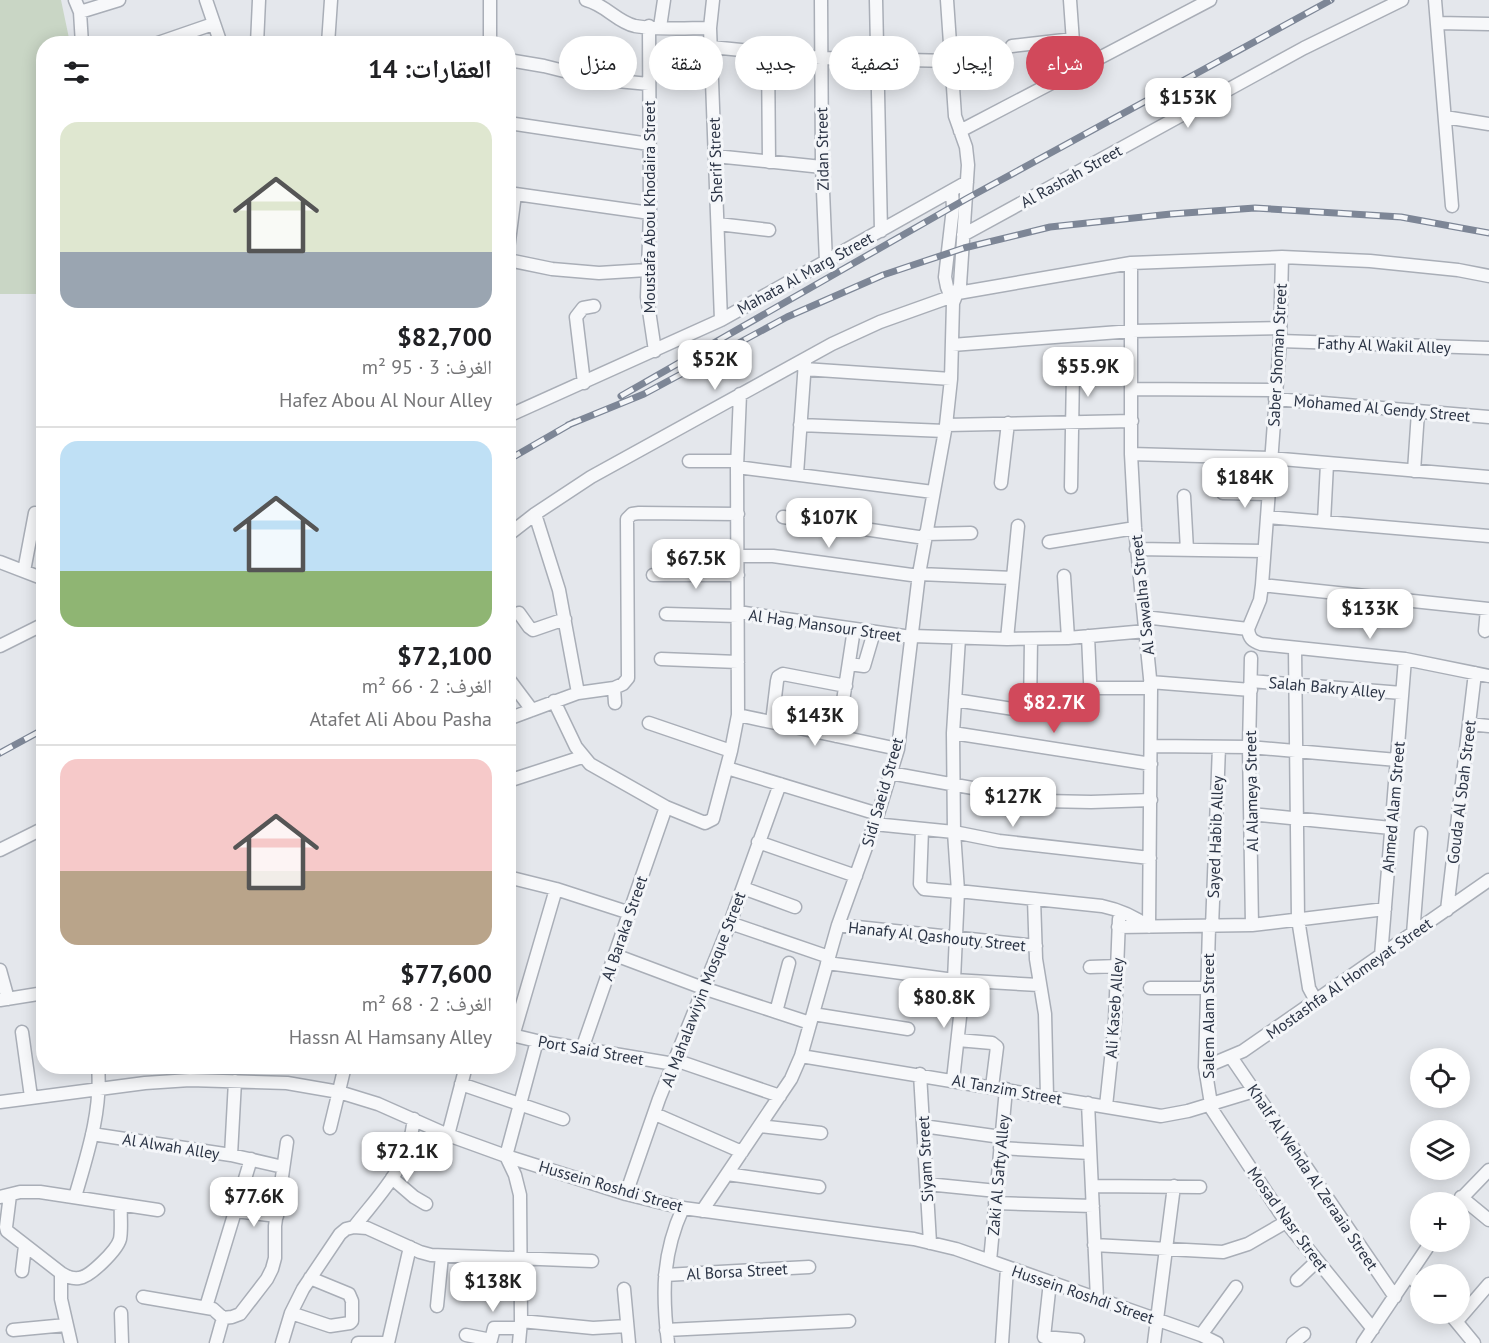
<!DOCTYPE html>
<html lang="ar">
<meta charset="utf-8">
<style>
:root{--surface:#fff;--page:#f2f2f2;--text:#202124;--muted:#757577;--line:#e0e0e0;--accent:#d1495b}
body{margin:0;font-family:"PT Sans","Noto Naskh Arabic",sans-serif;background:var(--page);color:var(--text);direction:rtl;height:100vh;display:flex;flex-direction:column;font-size:22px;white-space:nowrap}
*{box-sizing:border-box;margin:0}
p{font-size:20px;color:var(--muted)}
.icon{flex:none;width:33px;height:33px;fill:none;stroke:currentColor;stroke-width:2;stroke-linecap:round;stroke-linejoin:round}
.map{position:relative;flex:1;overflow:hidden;direction:ltr}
.drawer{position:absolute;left:36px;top:36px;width:480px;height:1038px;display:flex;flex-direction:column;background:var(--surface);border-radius:24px;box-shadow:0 3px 15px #0003;direction:rtl}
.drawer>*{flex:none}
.banner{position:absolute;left:534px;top:36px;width:570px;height:54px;direction:rtl;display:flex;gap:12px}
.tools{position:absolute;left:1410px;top:1048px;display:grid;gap:12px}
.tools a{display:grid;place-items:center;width:60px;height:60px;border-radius:50%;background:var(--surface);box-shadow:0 3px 15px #0003;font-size:30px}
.price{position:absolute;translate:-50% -51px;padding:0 14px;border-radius:12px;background:#fff;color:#222;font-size:20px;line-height:39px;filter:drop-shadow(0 2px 3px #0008)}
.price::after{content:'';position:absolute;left:50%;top:36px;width:18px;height:14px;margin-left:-9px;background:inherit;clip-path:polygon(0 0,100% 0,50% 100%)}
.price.on{background:var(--accent);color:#fff}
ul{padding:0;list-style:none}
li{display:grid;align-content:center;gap:12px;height:318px;padding:0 24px}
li+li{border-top:2px solid var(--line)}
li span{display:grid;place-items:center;height:186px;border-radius:18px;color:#555}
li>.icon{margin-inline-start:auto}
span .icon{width:108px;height:108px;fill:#fffc;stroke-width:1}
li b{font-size:26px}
h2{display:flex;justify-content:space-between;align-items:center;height:72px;padding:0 24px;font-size:26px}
.pill{padding:0 21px;border-radius:27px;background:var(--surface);box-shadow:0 3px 15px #0003;font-size:21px;line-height:54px}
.pill.on{background:var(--accent);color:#fff}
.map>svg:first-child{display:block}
.green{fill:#c9d6c5}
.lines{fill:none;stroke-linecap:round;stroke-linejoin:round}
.street-casing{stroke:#a9aeb7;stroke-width:15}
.street{stroke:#f7f8fa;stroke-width:12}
.rail-casing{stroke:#7d8696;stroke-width:7}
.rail{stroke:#f4f6f9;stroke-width:4.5;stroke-dasharray:14;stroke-linecap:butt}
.labels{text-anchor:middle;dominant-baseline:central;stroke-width:6;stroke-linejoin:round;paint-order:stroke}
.street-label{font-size:16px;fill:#2b3445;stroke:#f4f6f9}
</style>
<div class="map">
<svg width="1489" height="1343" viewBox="0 0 1489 1343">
<rect width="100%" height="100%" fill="#e4e7ec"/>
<path class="green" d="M0 0H61L70 43 44 44 43 294H0Z"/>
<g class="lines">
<g class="street-casing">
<path id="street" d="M75 0 80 12 82 44
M206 0 221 44
M490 0V44
M586 0C606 5 617 22 635 26 656 30 688 28 710 28
M713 0 710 28 721 320
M821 0 822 167 826 262
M876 0 881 231
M1070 0 1075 70
M1435 0 1452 206
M80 12 119 0
M1437 23 1489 24
M649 26 650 213 647 297 655 351
M660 27 664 0
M155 44 213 24
M257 44 259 0
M328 44 331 0
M1012 46 1073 39
M711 47 821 58 951 61
M768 52 769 162
M508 60 544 66 596 79 649 84
M1445 117 1489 124
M508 123 649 144
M960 131 1210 0
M715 156 822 167
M952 191 953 208 945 277 947 287 953 303
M508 193 650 213
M718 224 769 230
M963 235 1304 48 1402 0
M508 249 515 194
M508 260 552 269 599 273 647 270
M1131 263V454L1135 528 1151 688 1149 927
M958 293 1131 263 1282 257 1370 261 1458 270 1489 276
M1280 341 1489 348
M952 345 1132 331 1280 328
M804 369 951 379
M584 383 576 317 583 308 594 306
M1132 389 1276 390
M1275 399 1489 417
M508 416 721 320 967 182
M800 425 945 431
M946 425 1132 421
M1131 454 1270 458 1489 477
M689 461H737
M737 467 933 492
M1414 471 1418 412
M797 474 805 362
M1001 483 1008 423
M1071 487 1073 373
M1223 493 1268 494
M1184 496 1187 550
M535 514 559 590 578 693
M783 517 925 538
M1267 517 1489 536
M1324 522 1327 464
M925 534 971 533
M508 535 535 514 591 477 832 344 880 322 950 297
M1049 542 1135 528
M1136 549 1264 551
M738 556H773L919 576
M0 562 44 579
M24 571 35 513
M919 574 1013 578
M653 575H738
M1064 576 1068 638
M1262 585 1489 609
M738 612 911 637
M519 613 529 627 533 630 565 619
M666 614 738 616
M1144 617 1248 629
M1248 629 1260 600 1262 585 1280 341 1282 257
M1248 629C1249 638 1252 641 1261 644L1405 659 1489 676
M1485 631 1487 609
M912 636 1007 639 1068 638 1146 631
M1088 636 1091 703
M1007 639 1018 526
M0 646 44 624
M1295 648 1298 919 1309 988 1316 1001
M1251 658 1249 747 1252 925
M661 659 738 662
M849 664 864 666 874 632
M508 678 532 710
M1251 681 1402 693
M1150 682 1251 690
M1090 688H1151
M955 700 1052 715
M554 701 576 747 590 764 666 807 705 823 713 819 731 751 738 715 737 467 740 394
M615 703 614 688 623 684 628 678 627 519 632 514 639 513 738 514
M1030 712 1031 639
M738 715 898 749
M508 719 578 693 614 688
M772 722 777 681 778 677 783 674 846 686
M649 723 731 751
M1469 724 1489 726
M953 733 1151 764
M836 736 843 701 854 629
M1151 746 1249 747 1397 760
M727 768 878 814
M890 773 1044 801 1091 802 1151 800
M508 781 582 757
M1251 814 1391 828
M874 824 954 832 999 841 1150 858
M922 829 920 884 924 889 958 892
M758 842 856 876
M0 850 44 828
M508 877 556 889 630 913
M743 888 795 907
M958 891 1102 906C1121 910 1134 916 1149 927
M1034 899 1036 959 1045 1014 1047 1096
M1447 910 1475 673
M730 923 829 957
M838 925 1036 946
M1118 927 1252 925 1385 909
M1209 927 1205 1067 1211 1104
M1212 927 1219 747
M1413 934 1421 833
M615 955 703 988 810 1023
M1381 956 1405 659
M827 963 954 980 1039 985
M1090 967 1118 966
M0 970 8 999
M954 980 958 891 954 832 953 733 959 638
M1150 988H1206
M0 1000 44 993
M776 1012 789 963
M813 1014 908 1029
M22 1032 31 1097
M508 1034 537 1041 674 1064
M513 1036 556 889
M958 1040 992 1043 997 1047 992 1087
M582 1049 666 807
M801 1056 1161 1116 1188 1111 1254 1091
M1231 1057 1395 1297
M675 1060 780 1096
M1205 1067 1243 1051 1489 880
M920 1074 930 1243
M953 1080 964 981
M461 1084 563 1119
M0 1102 145 1083 190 1080 287 1083 339 1092 378 1104 448 1135 506 1156 626 1194 683 1208 914 1239 956 1249 1201 1335 1217 1343
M1088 1103 1097 1299
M1209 1105 1286 1222 1373 1329
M1106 1106 1115 1021 1119 919
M655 1114 742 1152
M760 1126 821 1133
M923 1126 1001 1137
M330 1128 345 1066
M92 1134 231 1155 283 1167
M448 1135 466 1066
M1000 1148 1090 1153
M231 1155 235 1081
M727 1174 819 1187
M392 1178 414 1197 426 1204
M927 1184 997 1191
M1092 1186 1200 1187
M626 1194 659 1099 730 923 780 784
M10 1195 6 1227 7 1231 61 1273C67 1277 72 1279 79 1278 90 1277 117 1250 120 1239 122 1228 120 1215 121 1205
M0 1197 20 1192H40L158 1210
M75 1197C87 1155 102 1111 98 1066
M1461 1197 1489 1220
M995 1203 1093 1206
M1457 1203 1489 1170
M235 1211 277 1216
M702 1211 791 1079 801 1056 838 925 878 814 898 749 919 574 946 425 951 379 953 303 960 285 968 165 966 147 955 116 947 0
M354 1227C383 1190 408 1168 414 1119
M1094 1245 1223 1252 1248 1244 1286 1222
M990 1261 1006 1089
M22 1271 25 1246
M61 1273V1299L71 1343
M665 1275 809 1267
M1409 1275 1420 1286
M1297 1280 1317 1261
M1050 1282 1044 1337 1078 1340
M624 1289 629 1343
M143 1297 213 1309 223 1318
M437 1306 442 1256
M206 1307 251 1159
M121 1313 122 1343
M291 1313 330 1326 350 1323 352 1321V1301L349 1294 310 1278
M1450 1314 1474 1343
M223 1318 232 1317 240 1314 267 1279 272 1269 275 1258V1226L287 1142
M521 1321 593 1328 627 1326
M1457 1321 1489 1284
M13 1330 66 1325
M666 1330 849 1321
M466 1335 491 1340 494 1328H520
M1201 1335 1236 1287
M216 1343 223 1318
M282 1343 291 1313 303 1289 340 1234 346 1229 354 1227 367 1228 420 1252 431 1255 592 1261
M358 1343H388
M388 1343 410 1247
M519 1343 521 1321 520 1195 515 1175 506 1156 537 1041
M668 1343C662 1293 662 1254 683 1208
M1002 1343 1007 1268
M1154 1343 1174 1186
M1293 1343 1304 1334
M1363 1343 1431 1242"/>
</g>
<use href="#street" class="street"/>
<g class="rail-casing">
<path id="rail" d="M621 396 966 199 1331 0
M568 425 644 394 787 317 883 275 964 248 1050 227 1171 214 1255 208 1401 217 1489 233
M508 460 574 422
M0 753 44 729"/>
</g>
<use href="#rail" class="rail"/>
</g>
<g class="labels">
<g class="street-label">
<text transform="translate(822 149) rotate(-91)">Zidan Street</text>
<text transform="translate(715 160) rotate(-92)">Sherif Street</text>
<text transform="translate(1071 176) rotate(-29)">Al Rashah Street</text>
<text transform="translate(649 207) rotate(-90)">Moustafa Abou Khodaira Street</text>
<text transform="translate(805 273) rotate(-29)">Mahata Al Marg Street</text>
<text transform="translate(1384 345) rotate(2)">Fathy Al Wakil Alley</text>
<text transform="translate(1277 355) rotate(-87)">Saber Shoman Street</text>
<text transform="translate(1382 408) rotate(5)">Mohamed Al Gendy Street</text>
<text transform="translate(1142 595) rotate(-96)">Al Sawalha Street</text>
<text transform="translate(825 625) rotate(8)">Al Hag Mansour Street</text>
<text transform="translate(1327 687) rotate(5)">Salah Bakry Alley</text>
<text transform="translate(1251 791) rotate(-91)">Al Alameya Street</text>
<text transform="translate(882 792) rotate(-74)">Sidi Saeid Street</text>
<text transform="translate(1461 792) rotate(-83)">Gouda Al Sbah Street</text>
<text transform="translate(1393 807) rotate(-85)">Ahmed Alam Street</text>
<text transform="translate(1215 837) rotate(-88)">Sayed Habib Alley</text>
<text transform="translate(624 928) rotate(-71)">Al Baraka Street</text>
<text transform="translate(937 936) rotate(6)">Hanafy Al Qashouty Street</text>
<text transform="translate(1349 978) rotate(-35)">Mostashfa Al Homeyat Street</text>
<text transform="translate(703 989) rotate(-69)">Al Mahalawiyin Mosque Street</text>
<text transform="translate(1114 1008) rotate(-86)">Ali Kaseb Alley</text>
<text transform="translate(1208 1016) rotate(-90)">Salem Alam Street</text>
<text transform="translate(591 1050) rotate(10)">Port Said Street</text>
<text transform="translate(1007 1089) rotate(10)">Al Tanzim Street</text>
<text transform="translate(171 1146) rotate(9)">Al Alwah Alley</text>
<text transform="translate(925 1159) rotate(-93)">Siyam Street</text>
<text transform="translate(998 1175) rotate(-85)">Zaki Al Safty Alley</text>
<text transform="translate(1313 1177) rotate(56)">Khalf Al Wehda Al Zeraaia Street</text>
<text transform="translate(611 1186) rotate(16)">Hussein Roshdi Street</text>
<text transform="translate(1288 1219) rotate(54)">Mosad Nasr Street</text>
<text transform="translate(737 1271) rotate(-3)">Al Borsa Street</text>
<text transform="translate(1083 1294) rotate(19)">Hussein Roshdi Street</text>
</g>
</g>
</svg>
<div class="tools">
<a><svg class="icon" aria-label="locate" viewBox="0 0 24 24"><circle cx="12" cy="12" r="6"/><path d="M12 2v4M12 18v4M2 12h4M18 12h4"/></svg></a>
<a><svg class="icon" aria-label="layers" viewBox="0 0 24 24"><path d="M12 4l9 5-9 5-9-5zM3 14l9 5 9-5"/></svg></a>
<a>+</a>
<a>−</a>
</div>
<b class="price" style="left:1188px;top:129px">$153K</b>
<b class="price" style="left:715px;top:391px">$52K</b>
<b class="price" style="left:1088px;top:398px">$55.9K</b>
<b class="price" style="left:1245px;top:509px">$184K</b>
<b class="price" style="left:829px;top:549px">$107K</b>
<b class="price" style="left:696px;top:590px">$67.5K</b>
<b class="price" style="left:1370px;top:640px">$133K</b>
<b class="price on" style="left:1054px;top:734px">$82.7K</b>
<b class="price" style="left:815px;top:747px">$143K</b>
<b class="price" style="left:1013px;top:828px">$127K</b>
<b class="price" style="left:944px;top:1029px">$80.8K</b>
<b class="price" style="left:407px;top:1183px">$72.1K</b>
<b class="price" style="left:254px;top:1228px">$77.6K</b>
<b class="price" style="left:493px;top:1313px">$138K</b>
<div class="banner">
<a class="pill on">شراء</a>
<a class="pill">إيجار</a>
<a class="pill">تصفية</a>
<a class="pill">جديد</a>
<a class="pill">شقة</a>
<a class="pill">منزل</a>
</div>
<section class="drawer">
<h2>العقارات: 14<svg class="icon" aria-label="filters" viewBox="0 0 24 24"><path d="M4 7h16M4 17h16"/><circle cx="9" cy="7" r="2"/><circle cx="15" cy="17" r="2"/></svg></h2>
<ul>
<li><span style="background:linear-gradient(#dfe7d0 70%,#9aa5b1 0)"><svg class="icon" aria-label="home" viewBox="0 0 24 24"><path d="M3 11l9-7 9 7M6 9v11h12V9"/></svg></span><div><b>$82,700</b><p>الغرف: 3 · 95 m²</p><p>Hafez Abou Al Nour Alley</p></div></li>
<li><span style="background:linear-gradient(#bfe0f5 70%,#8fb573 0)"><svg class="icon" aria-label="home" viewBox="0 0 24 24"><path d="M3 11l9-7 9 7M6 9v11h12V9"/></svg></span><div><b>$72,100</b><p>الغرف: 2 · 66 m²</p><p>Atafet Ali Abou Pasha</p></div></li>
<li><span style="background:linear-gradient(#f6c9c9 60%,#b9a48a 0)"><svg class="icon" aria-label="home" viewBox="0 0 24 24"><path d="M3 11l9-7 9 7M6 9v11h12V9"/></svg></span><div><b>$77,600</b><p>الغرف: 2 · 68 m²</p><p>Hassn Al Hamsany Alley</p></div></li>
</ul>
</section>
</div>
